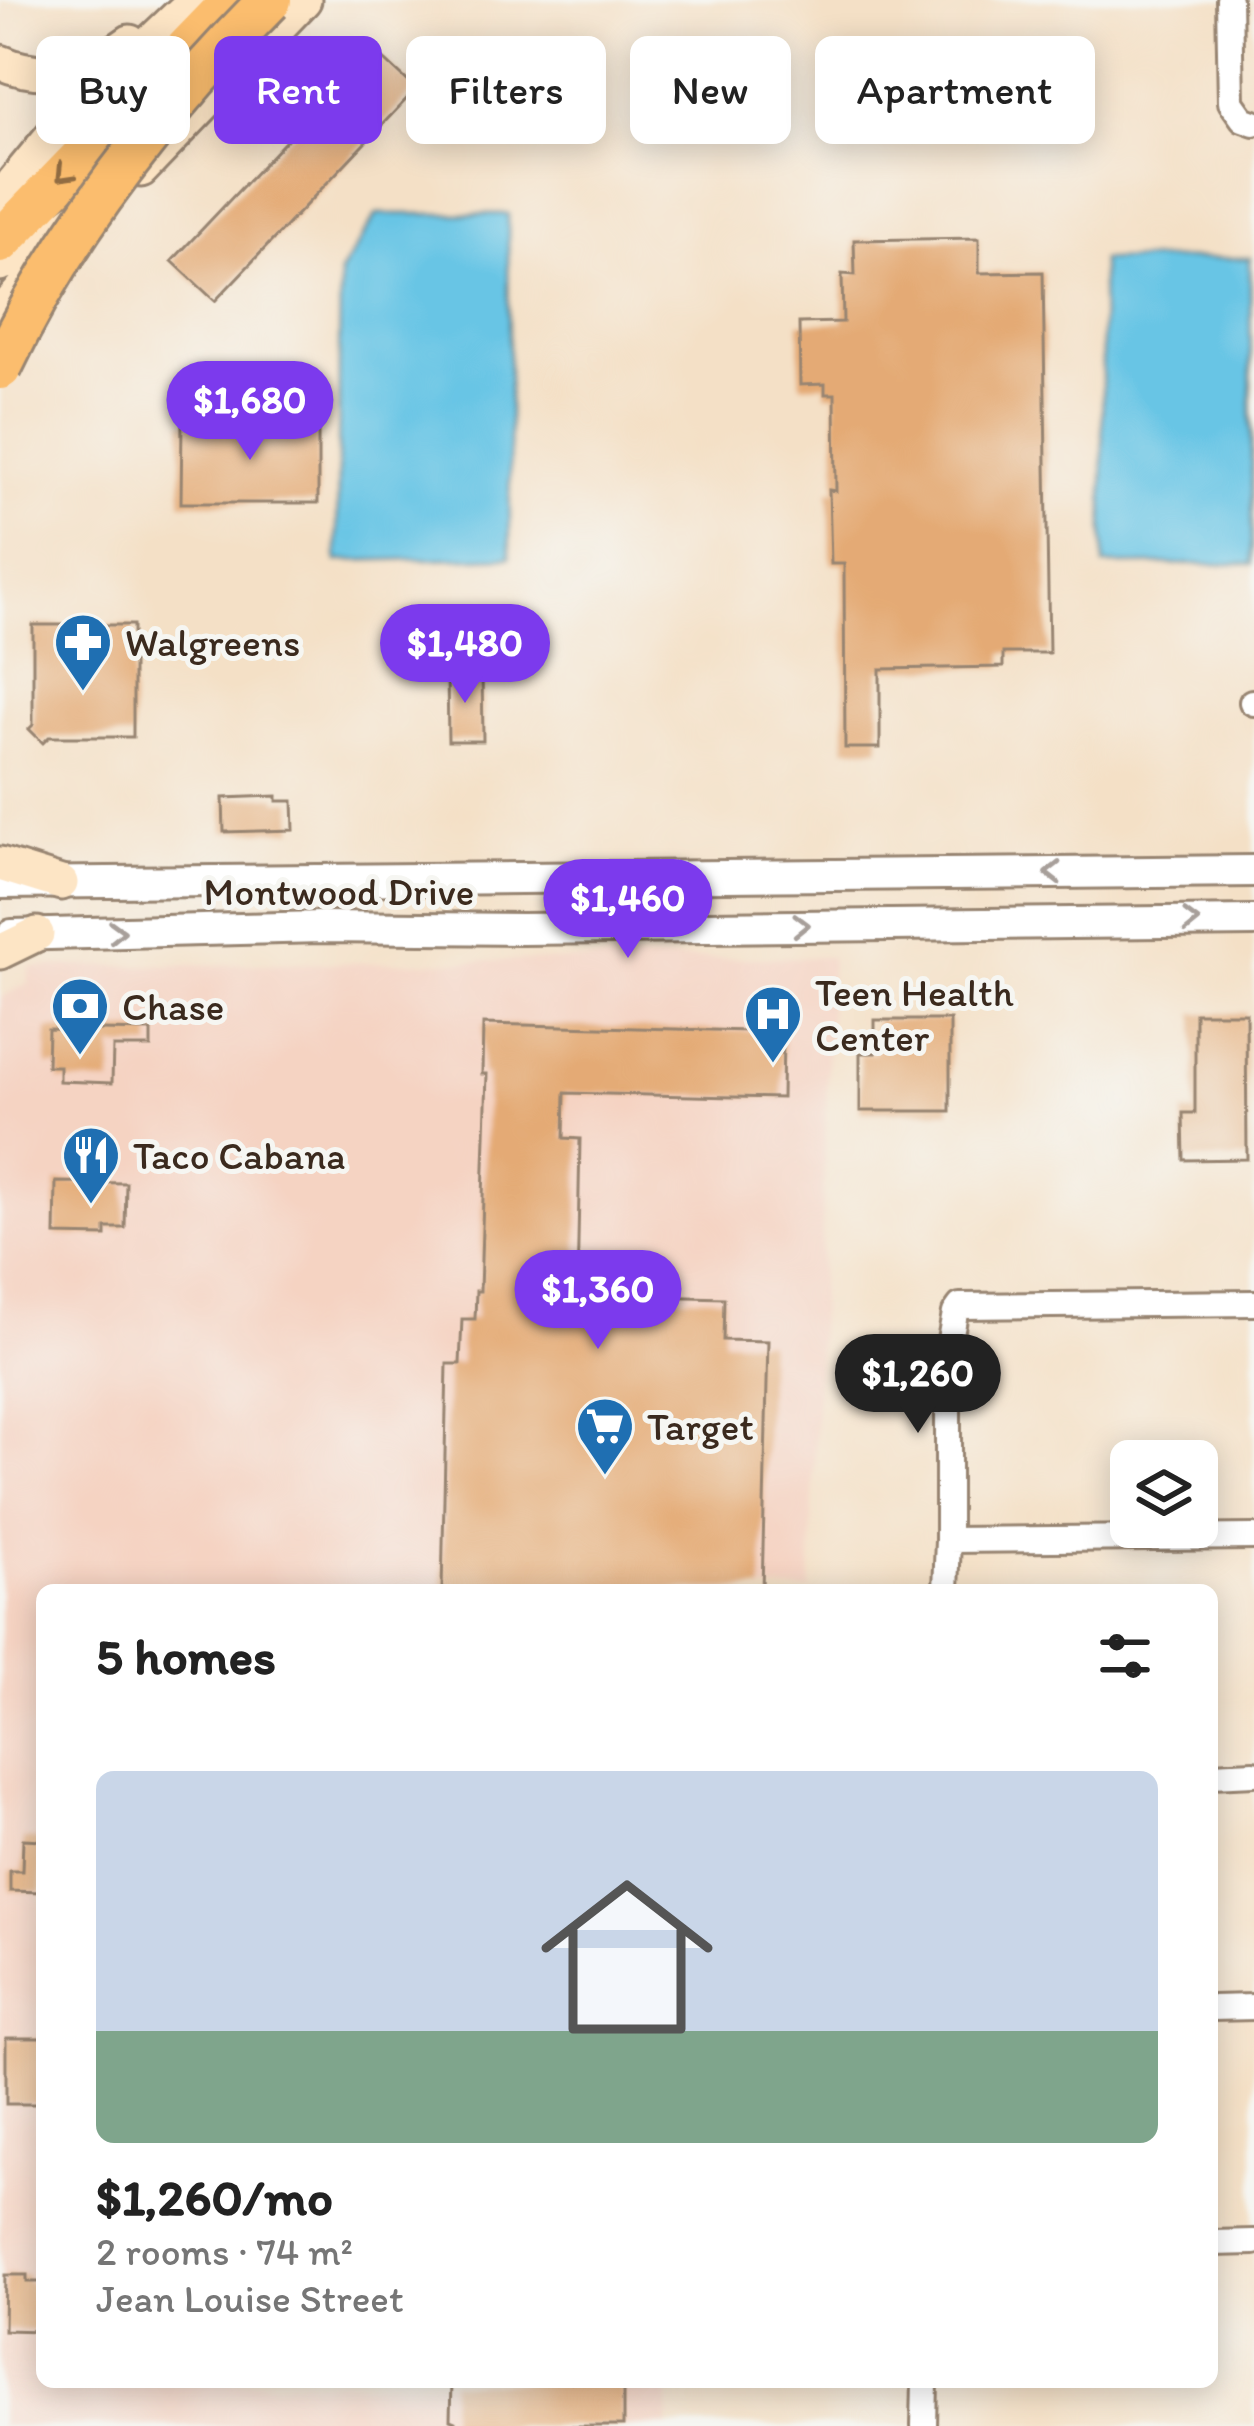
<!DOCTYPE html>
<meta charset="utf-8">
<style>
:root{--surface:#fff;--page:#f6f6f6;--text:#222;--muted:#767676;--line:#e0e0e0;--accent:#7c3aed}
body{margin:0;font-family:Itim,sans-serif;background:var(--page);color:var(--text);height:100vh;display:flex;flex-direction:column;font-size:45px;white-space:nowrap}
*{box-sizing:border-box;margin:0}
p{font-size:39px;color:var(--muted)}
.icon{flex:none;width:66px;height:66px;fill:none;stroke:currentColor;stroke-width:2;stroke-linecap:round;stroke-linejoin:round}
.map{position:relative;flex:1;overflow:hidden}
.drawer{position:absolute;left:36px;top:1584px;width:1182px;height:804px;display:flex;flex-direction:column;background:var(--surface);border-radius:18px;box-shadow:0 6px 30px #0003}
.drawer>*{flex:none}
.guide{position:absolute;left:36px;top:36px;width:1182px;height:108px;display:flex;gap:24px}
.controls{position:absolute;left:1110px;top:1440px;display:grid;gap:24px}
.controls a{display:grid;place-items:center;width:108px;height:108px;border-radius:18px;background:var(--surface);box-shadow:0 6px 30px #0003;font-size:60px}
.price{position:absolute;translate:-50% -102px;padding:0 27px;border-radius:42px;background:var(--accent);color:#fff;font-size:39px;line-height:78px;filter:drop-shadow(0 3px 6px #0008)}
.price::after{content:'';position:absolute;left:50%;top:72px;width:36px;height:27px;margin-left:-18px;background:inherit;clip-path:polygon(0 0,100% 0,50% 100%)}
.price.active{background:#222;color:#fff}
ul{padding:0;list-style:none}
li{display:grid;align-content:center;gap:24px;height:636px;padding:0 60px}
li+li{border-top:3px solid var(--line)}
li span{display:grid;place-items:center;height:372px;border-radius:18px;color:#555}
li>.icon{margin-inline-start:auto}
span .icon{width:216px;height:216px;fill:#fffc;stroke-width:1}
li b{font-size:51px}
h2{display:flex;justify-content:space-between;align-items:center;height:144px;padding:0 60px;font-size:51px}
.tag{padding:0 42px;border-radius:18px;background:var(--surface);box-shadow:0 6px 30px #0003;font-size:42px;line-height:108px}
.tag.active{background:var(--accent);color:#fff}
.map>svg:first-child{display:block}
.built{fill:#f5d3c2}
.water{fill:#67c5e5;stroke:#517882;stroke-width:3}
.building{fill:#e4aa74}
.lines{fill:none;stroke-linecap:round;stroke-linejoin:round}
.minor-casing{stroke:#988572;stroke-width:30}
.tertiary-casing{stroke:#988572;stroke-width:36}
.secondary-casing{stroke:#988572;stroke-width:39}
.motorway-casing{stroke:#988572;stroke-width:48}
.minor{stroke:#fff;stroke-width:24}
.tertiary{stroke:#fff;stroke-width:30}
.secondary{stroke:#fde5c5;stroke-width:33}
.motorway{stroke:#fbbd6e;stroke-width:42}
.motorway-bridge-casing{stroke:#988572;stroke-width:48;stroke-linecap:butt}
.motorway-bridge{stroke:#fbbd6e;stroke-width:42}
.oneway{stroke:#916c42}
.oneway2{stroke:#a79f9a}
.labels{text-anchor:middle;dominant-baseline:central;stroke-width:10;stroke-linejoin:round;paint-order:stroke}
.poi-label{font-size:39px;fill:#3b2a1e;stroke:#f6f6f2;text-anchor:start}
.street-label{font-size:39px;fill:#3b2a1e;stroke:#f6f6f2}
</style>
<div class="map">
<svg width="1254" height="2426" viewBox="0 0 1254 2426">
<rect width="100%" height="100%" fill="#f6f6f2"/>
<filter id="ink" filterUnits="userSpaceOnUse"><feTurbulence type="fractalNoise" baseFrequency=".00833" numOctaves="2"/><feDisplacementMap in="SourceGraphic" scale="24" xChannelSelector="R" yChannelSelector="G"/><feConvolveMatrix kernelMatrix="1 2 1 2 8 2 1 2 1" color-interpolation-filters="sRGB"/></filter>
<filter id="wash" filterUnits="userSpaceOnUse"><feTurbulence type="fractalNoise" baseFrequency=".004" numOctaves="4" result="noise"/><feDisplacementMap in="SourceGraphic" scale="48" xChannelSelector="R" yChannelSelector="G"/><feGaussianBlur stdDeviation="2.7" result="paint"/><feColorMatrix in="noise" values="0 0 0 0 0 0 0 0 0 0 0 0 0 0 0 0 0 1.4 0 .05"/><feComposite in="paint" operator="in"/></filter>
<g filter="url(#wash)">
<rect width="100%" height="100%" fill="#f4e0c6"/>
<path class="built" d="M831 957 810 1590H42V2382H669L668 2426H0V998L28 983 30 967Z"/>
<path class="water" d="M377 214H508L510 557 337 561 340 273Z
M1250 258 1252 564 1104 565 1101 260Z"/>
<g id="blocks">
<path class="building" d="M373 49 416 89 215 301 172 261Z
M979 238V273L1043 272 1049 653H1003V667L880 669V748H845L844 564H831L829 490 836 491 835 394H825V384L800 385 799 323 843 322 842 274 855 275 854 240Z
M182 422H318V503H181Z
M33 625H133V642H140V660H133V737H49L43 743 29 729 33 725Z
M482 671 483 741H448L447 672Z
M277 796V801H293L294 830 224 832 223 798Z
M1195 1013H1246L1247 1159 1184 1160 1183 1113H1195Z
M875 1020H950V1111H860V1053H875Z
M483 1024 783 1032 782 1098 565 1093 564 1138 580 1139 577 1294 724 1298 723 1340 768 1341 762 1590H442L447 1364H460L462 1319H475L476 1291H480L487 1074H482Z
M48 1029 151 1031V1047H113L112 1083 59 1081V1066H47Z
M56 1182 126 1183 125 1228H106V1236L55 1235Z
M23 1839 42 1840V1892L10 1891V1871H22Z
M6 2038H42V2104H6Z
M5 2275H27V2282H42V2331L4 2330Z
M451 2382H623V2426H455V2422L450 2420Z"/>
</g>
</g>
<g filter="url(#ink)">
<use href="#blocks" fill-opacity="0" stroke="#988572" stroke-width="3"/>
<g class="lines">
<g class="minor-casing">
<path id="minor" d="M1229 0 1231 102 1243 119 1254 123
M1252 702 1254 703
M948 1540 1254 1537
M946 1590 948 1540V1351L955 1313 960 1306 1254 1303
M1212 1775 1254 1773
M1212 2008 1254 2007
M1212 2243 1254 2242
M924 2426 925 2382"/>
</g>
<g class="tertiary-casing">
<path id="tertiary" d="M0 883 1254 871
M12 935 322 927 522 929 1254 921"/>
</g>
<g class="secondary-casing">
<path id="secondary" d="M0 62C46 82 91 71 130 42
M141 170 304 0
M0 199 51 137 195 0
M0 264C31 255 59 231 85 212
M0 315 42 267
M0 864 61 883
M0 952 37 934"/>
</g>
<g class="motorway-casing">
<path id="motorway" d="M0 242 234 0"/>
</g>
<use href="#minor" class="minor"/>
<use href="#tertiary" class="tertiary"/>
<use href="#secondary" class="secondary"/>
<use href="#motorway" class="motorway"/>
<g class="motorway-bridge-casing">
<path id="motorway-bridge" d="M0 368C65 230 163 108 270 0"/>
</g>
<use href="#motorway-bridge" class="motorway-bridge"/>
</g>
<defs><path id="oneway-chevron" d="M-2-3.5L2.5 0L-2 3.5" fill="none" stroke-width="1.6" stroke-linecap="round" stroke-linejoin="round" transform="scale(3)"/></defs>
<use class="oneway" href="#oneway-chevron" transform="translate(64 174) rotate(134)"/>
<g class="oneway2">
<use href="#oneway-chevron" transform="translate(1053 873) rotate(180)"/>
<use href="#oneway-chevron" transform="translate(1191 921) rotate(-1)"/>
<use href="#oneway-chevron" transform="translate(801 925) rotate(-1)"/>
<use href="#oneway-chevron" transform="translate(117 932) rotate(-2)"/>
</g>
</g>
<defs>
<g id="pharmacy-pin" transform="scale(3)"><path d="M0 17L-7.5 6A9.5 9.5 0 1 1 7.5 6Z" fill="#1f6fb2" stroke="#f6f6f2"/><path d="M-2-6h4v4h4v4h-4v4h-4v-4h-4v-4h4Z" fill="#fff"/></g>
<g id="bank-pin" transform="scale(3)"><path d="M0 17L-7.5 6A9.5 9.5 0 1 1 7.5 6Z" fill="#1f6fb2" stroke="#f6f6f2"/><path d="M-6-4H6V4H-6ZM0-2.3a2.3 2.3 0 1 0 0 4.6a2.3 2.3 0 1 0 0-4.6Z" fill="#fff"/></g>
<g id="hospital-pin" transform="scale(3)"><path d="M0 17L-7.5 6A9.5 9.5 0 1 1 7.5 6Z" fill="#1f6fb2" stroke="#f6f6f2"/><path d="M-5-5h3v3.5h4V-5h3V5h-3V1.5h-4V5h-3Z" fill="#fff"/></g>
<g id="restaurant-pin" transform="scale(3)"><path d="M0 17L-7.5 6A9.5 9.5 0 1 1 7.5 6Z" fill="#1f6fb2" stroke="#f6f6f2"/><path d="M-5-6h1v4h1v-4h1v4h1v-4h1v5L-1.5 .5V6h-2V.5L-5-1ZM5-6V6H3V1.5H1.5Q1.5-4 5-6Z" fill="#fff"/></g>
<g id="supermarket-pin" transform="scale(3)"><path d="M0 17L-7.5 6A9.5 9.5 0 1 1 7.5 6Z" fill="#1f6fb2" stroke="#f6f6f2"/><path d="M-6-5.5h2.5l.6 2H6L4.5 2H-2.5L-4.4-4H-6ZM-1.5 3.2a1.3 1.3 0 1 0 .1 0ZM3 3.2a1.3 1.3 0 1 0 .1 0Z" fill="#fff"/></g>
</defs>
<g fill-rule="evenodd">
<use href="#pharmacy-pin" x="83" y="642"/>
<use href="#bank-pin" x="80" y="1006"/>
<use href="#hospital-pin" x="773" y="1014"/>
<use href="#restaurant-pin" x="91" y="1155"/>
<use href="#supermarket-pin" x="605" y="1426"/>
</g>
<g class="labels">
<g class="poi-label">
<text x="125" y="642">Walgreens</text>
<text x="815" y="992">Teen Health<tspan x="815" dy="45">Center</tspan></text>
<text x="122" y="1006">Chase</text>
<text x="133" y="1155">Taco Cabana</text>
<text x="647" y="1426">Target</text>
</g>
<g class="street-label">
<text x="339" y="891">Montwood Drive</text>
</g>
</g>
</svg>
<div class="controls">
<a><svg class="icon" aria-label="layers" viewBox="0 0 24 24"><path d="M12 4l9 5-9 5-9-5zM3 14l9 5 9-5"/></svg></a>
</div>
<b class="price" style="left:250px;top:463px">$1,680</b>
<b class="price" style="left:465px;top:706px">$1,480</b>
<b class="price" style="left:628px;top:961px">$1,460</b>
<b class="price" style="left:598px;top:1352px">$1,360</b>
<b class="price active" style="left:918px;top:1436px">$1,260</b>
<div class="guide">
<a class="tag">Buy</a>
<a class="tag active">Rent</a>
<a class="tag">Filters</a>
<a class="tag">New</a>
<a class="tag">Apartment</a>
</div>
<section class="drawer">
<h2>5 homes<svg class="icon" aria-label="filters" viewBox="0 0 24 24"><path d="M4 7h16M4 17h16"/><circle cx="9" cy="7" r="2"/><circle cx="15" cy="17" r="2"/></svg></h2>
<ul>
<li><span style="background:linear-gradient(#c9d6e8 70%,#7fa58c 0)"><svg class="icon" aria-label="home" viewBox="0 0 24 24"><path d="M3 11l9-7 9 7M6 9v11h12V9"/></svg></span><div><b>$1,260/mo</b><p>2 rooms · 74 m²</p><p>Jean Louise Street</p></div></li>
</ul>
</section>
</div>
